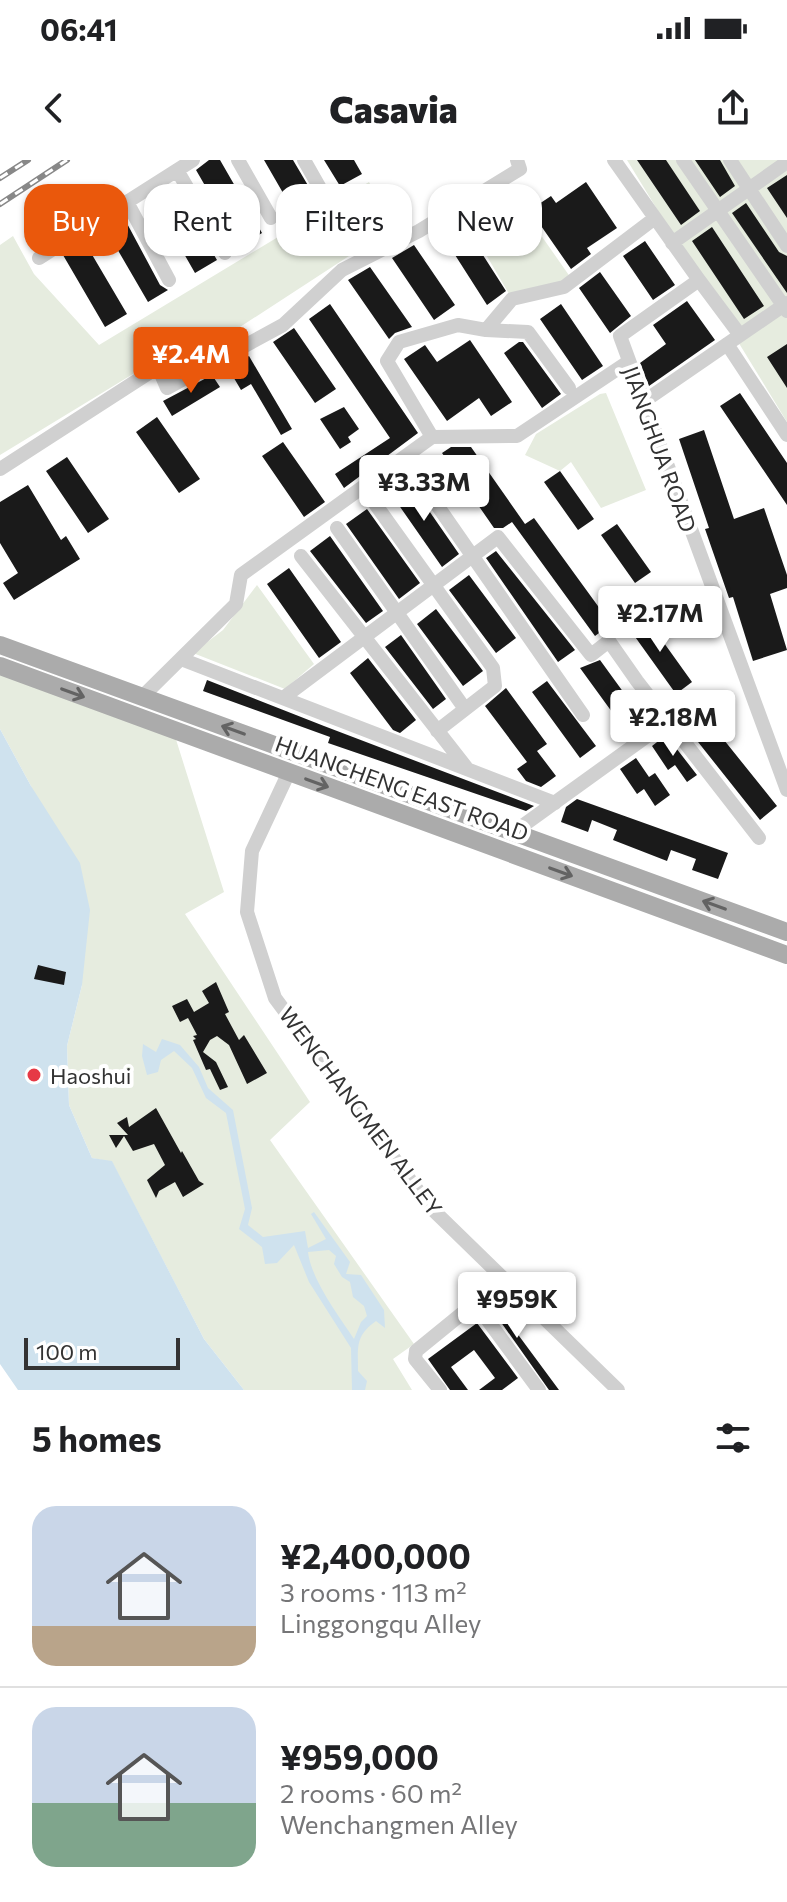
<!DOCTYPE html>
<meta charset="utf-8">
<style>
:root{--surface:#fff;--page:#f6f6f6;--text:#202124;--muted:#757577;--line:#e0e0e0;--accent:#ea580c}
body{margin:0;font-family:Commissioner,sans-serif;background:var(--page);color:var(--text);height:100vh;display:flex;flex-direction:column;font-size:30px;white-space:nowrap}
*{box-sizing:border-box;margin:0}
p{font-size:26px;color:var(--muted)}
.icon{flex:none;width:44px;height:44px;fill:none;stroke:currentColor;stroke-width:2;stroke-linecap:round;stroke-linejoin:round}
.map{position:relative;height:1230px;overflow:hidden}
.drawer{display:flex;flex-direction:column;background:var(--surface);flex:1}
.drawer>*{flex:none}
.guide{position:absolute;left:24px;top:24px;width:740px;height:72px;display:flex;gap:16px}
.scale{position:absolute;left:24px;bottom:20px;width:156px;box-sizing:border-box;padding-left:8px;border:4px solid #333;border-top:0;font-size:22px;line-height:28px;white-space:nowrap;color:#333;-webkit-text-stroke:6px #fff;paint-order:stroke}
.price{position:absolute;translate:-50% -68px;padding:0 18px;border-radius:8px;background:#fff;color:#222;font-size:26px;line-height:52px;filter:drop-shadow(0 2px 4px #0008)}
.price::after{content:'';position:absolute;left:50%;top:48px;width:24px;height:18px;margin-left:-12px;background:inherit;clip-path:polygon(0 0,100% 0,50% 100%)}
.price.current{background:var(--accent);color:#fff}
ul{padding:0;list-style:none}
li{display:flex;align-items:center;gap:24px;height:200px;padding:0 32px}
li+li{border-top:2px solid var(--line)}
li span{display:grid;place-items:center;flex:none;width:224px;height:160px;border-radius:24px;color:#555}
li>.icon{margin-inline-start:auto}
span .icon{width:96px;height:96px;fill:#fffc;stroke-width:1}
li b{font-size:34px}
h2{display:flex;justify-content:space-between;align-items:center;height:96px;padding:0 32px;font-size:34px}
.pill{padding:0 28px;border-radius:24px;background:var(--surface);box-shadow:0 2px 6px #0004;font-size:28px;line-height:72px}
.pill.current{background:var(--accent);color:#fff}
.status{display:flex;justify-content:space-between;align-items:center;height:56px;padding:0 40px;background:var(--surface);direction:ltr}
.status svg{height:22px;fill:currentColor}
header{display:flex;justify-content:space-between;align-items:center;height:104px;padding:0 32px;background:var(--surface);font-size:36px;font-weight:800}
.map>svg:first-child{display:block}
.green{fill:#e6ecdf}
.water{fill:#cfe2ee;fill-rule:evenodd}
.building{fill:#1a1a1a}
.lines{fill:none;stroke-linecap:round;stroke-linejoin:round}
.minor{stroke:#d0d0d0;stroke-width:14}
.major{stroke:#ababab;stroke-width:18}
.rail-casing{stroke:#888;stroke-width:6}
.rail{stroke:#fff;stroke-width:3;stroke-dasharray:9;stroke-linecap:butt}
.oneway{stroke:#636363}
.poi-dot{fill:#e63946;stroke:#fff;stroke-width:3}
.labels{text-anchor:middle;dominant-baseline:central;stroke-width:8;stroke-linejoin:round;paint-order:stroke}
.street-label{font-size:22px;fill:#333;stroke:#fff}
.poi-label{font-size:22px;fill:#333;stroke:#fff;text-anchor:start}
</style>
<div class="status"><b>06:41</b><svg viewBox="0 0 49 12"><path d="M0 12V9h3v3zM5 12V6h3v6zM10 12V3h3v9zM15 12V0h3v12zM26 1h20v11H26zM47 4h2v5h-2z"/></svg></div>
<header><svg class="icon" aria-label="back" viewBox="0 0 24 24"><path d="M15 5l-7 7 7 7"/></svg>Casavia<svg class="icon" aria-label="share" viewBox="0 0 24 24"><path d="M12 15V3M7 8l5-5 5 5M5 13v7h14v-7"/></svg></header>
<div class="map">
<svg width="787" height="1230" viewBox="0 0 787 1230">
<rect width="100%" height="100%" fill="#fff"/>
<path class="green" d="M627 0H787V262Z
M369 22 392 68 174 210 161 197 0 295V85L13 76 34 114 99 185Z
M524 51 573 121 512 139 478 81Z
M606 233 646 330 601 348 571 302 560 311 525 295 536 274 600 234Z
M257 425 314 504 285 529 193 493 223 470Z
M0 506 173 570 224 732 185 754 310 942 270 980 414 1184 393 1199 412 1230H244L204 1179 112 1002 92 998 69 945 67 886 82 825 31 626 0 569Z"/>
<path class="water" d="M0 569 31 626 80 703 90 750 82 825 67 886 69 945 92 998 112 1001 204 1179 244 1230H18L0 1204Z
M162 879 180 885 199 907 208 928 233 950 252 1048 248 1065 263 1077 305 1071 308 1088 326 1079 311 1054 314 1052 350 1102 346 1114 361 1115 384 1150 385 1168 376 1161C355 1176 358 1187 358 1211L367 1221 365 1230H352L351 1188 309 1122 294 1085 277 1103 265 1104 262 1087 239 1069 245 1049 226 953 206 938 192 908 174 891 161 900 158 912 147 915 142 896 143 884 156 892ZM329 1090 336 1096 334 1104 342 1117 350 1122 353 1137 364 1146 367 1156 361 1162 354 1179C338 1155 311 1119 308 1092Z"/>
<path class="building" d="M209 0H220L262 73 240 86 196 10Z
M264 0H293L316 39 294 52Z
M324 0H354L362 14 340 26Z
M637 0H666L700 51 681 65Z
M695 0H720L735 26 720 37Z
M787 15V58L767 28Z
M586 22 617 68 587 88 591 94 571 109 530 50 551 36 556 43Z
M173 25 217 100 195 113 152 38Z
M508 28 519 45 472 78 506 131 487 145 441 73Z
M746 43 779 92 787 96V133L732 53Z
M123 56 160 125 168 130 148 142 105 68Z
M712 67 764 146 744 159 692 81Z
M84 81 127 154 105 167 63 95Z
M645 81 675 125 653 140 623 96Z
M414 85 455 145 434 160 392 98Z
M370 107 412 167 395 173 389 179 348 120Z
M600 112 631 156 610 173 579 128Z
M687 141 715 180 649 226 640 203 666 184 653 165Z
M330 144 418 273 344 328 335 314 390 278 309 159Z
M561 144 603 206 582 220 540 159Z
M294 168 336 229 315 243 273 182Z
M470 180 512 242 491 256 479 238 447 261 404 199 425 185 437 202Z
M519 182H523L561 234 542 248 504 193Z
M787 184V228L767 197Z
M249 196 292 269 281 275 251 224 241 230 228 208Z
M212 215 220 227 172 256 163 241Z
M740 233 787 303V345L720 246Z
M344 247 359 269 348 277 351 282 340 289 320 259Z
M157 257 200 319 179 333 136 272Z
M704 270 734 359 764 348 787 415V428L770 434 787 490 753 501 733 437 729 438 705 369 709 368 679 279Z
M283 282 325 342 304 357 262 296Z
M451 287H471L525 364 534 358 611 464 595 476 512 362 503 368H494L442 293Z
M67 297 109 359 88 373 46 311Z
M560 311 594 359 578 370 544 322Z
M407 319 459 394 442 407 389 331Z
M28 325 61 380 66 376 80 399 14 440 3 423 18 413 0 383V342Z
M367 349 420 423 399 439 346 364Z
M617 364 651 412 635 423 601 375Z
M330 376 383 451 366 463 310 391Z
M496 391 575 490 558 502 486 398Z
M289 408 341 482 319 498 267 424Z
M469 415 516 478 496 493 449 430Z
M436 449 483 511 463 526 417 464Z
M644 455 692 522 676 534 628 467Z
M401 475 446 539 433 549 385 487Z
M368 498 416 560 400 573 393 570 350 513Z
M600 500 645 562 628 574 580 508Z
M207 520 324 566 534 646 526 651 328 583 330 577 203 531Z
M547 521 596 586 580 598 532 532Z
M506 528 547 584 537 591 556 616 541 627 526 621 517 609 527 602 485 546Z
M702 539 722 565 716 570 777 646 760 660 679 558Z
M666 575 697 615 687 622 675 605 668 610 652 586Z
M636 598 649 617 655 613 670 635 655 646 644 629 637 634 620 609Z
M577 639 728 693 718 719 692 710 696 699 671 690 667 701 613 680 617 670 592 660 588 672 561 662 566 647Z
M38 805 66 812 64 825 34 819Z
M216 822 229 852 225 854 239 880 244 875 267 913 247 924 229 885 217 876 210 880 203 892 216 902 228 927 220 930 210 909 206 910 193 880 196 879 193 876 197 875 188 858 180 862 172 846 187 839 194 852 209 843 202 831Z
M156 948 181 993 182 991 199 1021 204 1024 183 1037 175 1022 159 1031 156 1038 147 1020 165 1005 154 984 133 991 124 976 116 988 109 975H128L117 963 127 957 129 967Z
M483 1127 559 1230H549L486 1141 472 1135Z
M477 1163 518 1218 502 1230H479L495 1218 474 1190 451 1207 468 1230H450L428 1199Z"/>
<g class="lines">
<path class="minor" d="M238 0 271 58
M304 0 321 30
M614 0 699 120 620 176 787 630
M683 0 787 151
M730 0 787 86
M177 10 225 93
M127 42 169 120
M672 83 787 2
M39 98 193 0
M699 120 740 175
M486 170 528 172 569 228
M727 184 787 275
M643 242 787 143
M432 277 387 201 399 182 458 165 486 170 512 139 564 127 655 58
M0 309 158 207 167 228 283 165 342 110 419 71 520 9 517 0
M414 312 583 555
M363 327 493 508 495 526 437 571
M337 368 465 549
M301 396 466 607
M181 499 555 643
M142 537 236 444 241 415 432 277 517 276 628 202
M283 538 498 377 591 495 609 481 637 521 759 678
M289 612 252 691 247 752 275 838 430 1047 618 1230
M514 672 668 561
M440 1230 415 1199 416 1191 470 1147H478L539 1230"/>
<path class="major" d="M0 485 787 772
M0 506 787 795"/>
<g class="rail-casing">
<path id="rail" d="M0 18 28 0
M0 44 67 0"/>
</g>
<use href="#rail" class="rail"/>
</g>
<defs><path id="oneway-shaft" d="M-6 0H5M1.5-3L5.5 0L1.5 3" fill="none" stroke-width="1.6" stroke-linecap="round" stroke-linejoin="round" transform="scale(2)"/></defs>
<g class="oneway">
<use href="#oneway-shaft" transform="translate(73 533) rotate(20)"/>
<use href="#oneway-shaft" transform="translate(233 570) rotate(-160)"/>
<use href="#oneway-shaft" transform="translate(317 623) rotate(20)"/>
<use href="#oneway-shaft" transform="translate(561 712) rotate(20)"/>
<use href="#oneway-shaft" transform="translate(714 745) rotate(-160)"/>
</g>
<circle class="poi-dot" cx="34" cy="915" r="8"/>
<g class="labels">
<g class="street-label">
<text transform="translate(660 289) rotate(70)">JIANGHUA ROAD</text>
<text transform="translate(402 628) rotate(20)">HUANCHENG EAST ROAD</text>
<text transform="translate(361 951) rotate(53)">WENCHANGMEN ALLEY</text>
</g>
<g class="poi-label">
<text x="50" y="915">Haoshui</text>
</g>
</g>
</svg>
<div class="scale">100 m</div>
<b class="price current" style="left:191px;top:235px">¥2.4M</b>
<b class="price" style="left:424px;top:363px">¥3.33M</b>
<b class="price" style="left:660px;top:494px">¥2.17M</b>
<b class="price" style="left:673px;top:598px">¥2.18M</b>
<b class="price" style="left:517px;top:1180px">¥959K</b>
<div class="guide">
<a class="pill current">Buy</a>
<a class="pill">Rent</a>
<a class="pill">Filters</a>
<a class="pill">New</a>
</div>
</div>
<section class="drawer">
<h2>5 homes<svg class="icon" aria-label="filters" viewBox="0 0 24 24"><path d="M4 7h16M4 17h16"/><circle cx="9" cy="7" r="2"/><circle cx="15" cy="17" r="2"/></svg></h2>
<ul>
<li><span style="background:linear-gradient(#c9d6e8 75%,#b9a48a 0)"><svg class="icon" aria-label="home" viewBox="0 0 24 24"><path d="M3 11l9-7 9 7M6 9v11h12V9"/></svg></span><div><b>¥2,400,000</b><p>3 rooms · 113 m²</p><p>Linggongqu Alley</p></div></li>
<li><span style="background:linear-gradient(#c9d6e8 60%,#7fa58c 0)"><svg class="icon" aria-label="home" viewBox="0 0 24 24"><path d="M3 11l9-7 9 7M6 9v11h12V9"/></svg></span><div><b>¥959,000</b><p>2 rooms · 60 m²</p><p>Wenchangmen Alley</p></div></li>
</ul>
</section>
